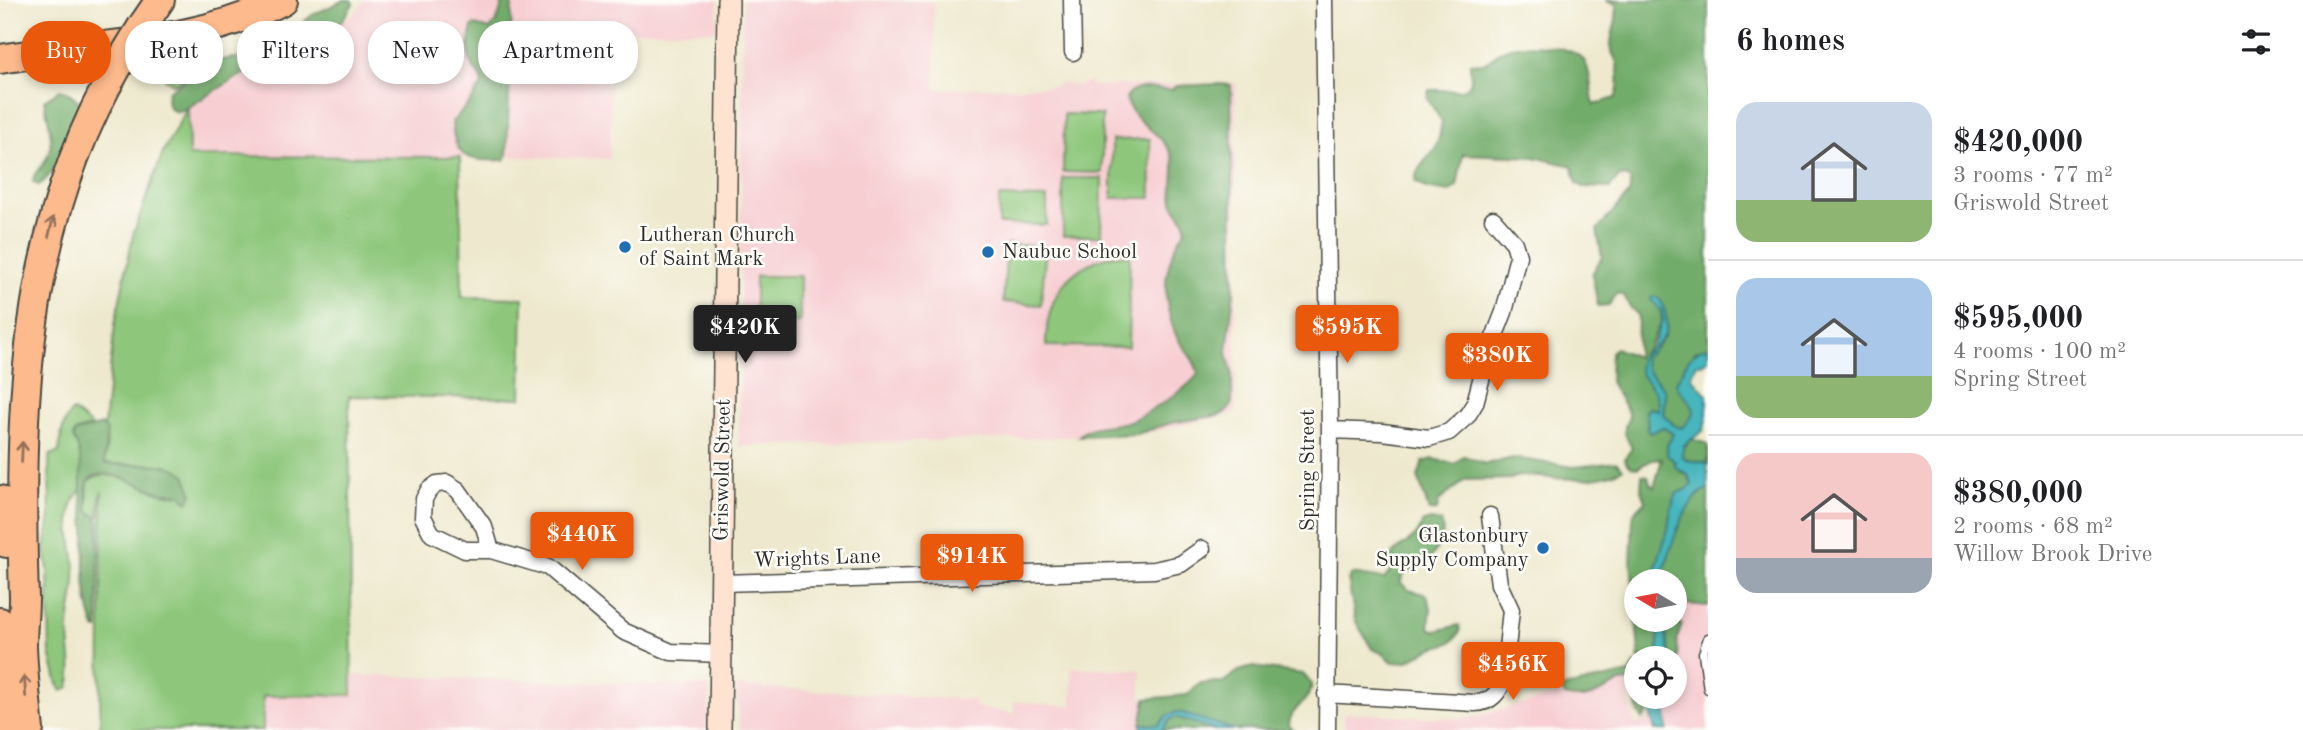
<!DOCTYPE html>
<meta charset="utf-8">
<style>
:root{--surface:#fff;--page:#f2f2f2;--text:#202124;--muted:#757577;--line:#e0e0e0;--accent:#ea580c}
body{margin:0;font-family:"Old Standard TT",serif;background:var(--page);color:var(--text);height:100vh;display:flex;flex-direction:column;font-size:26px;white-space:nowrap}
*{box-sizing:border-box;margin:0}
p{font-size:23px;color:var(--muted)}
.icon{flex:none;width:38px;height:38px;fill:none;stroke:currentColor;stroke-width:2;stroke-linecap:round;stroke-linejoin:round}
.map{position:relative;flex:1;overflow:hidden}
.details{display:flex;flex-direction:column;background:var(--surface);width:595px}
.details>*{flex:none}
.guide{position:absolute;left:21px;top:21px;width:665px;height:63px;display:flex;gap:14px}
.needle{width:46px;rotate:280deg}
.fabs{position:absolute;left:1624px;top:569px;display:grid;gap:14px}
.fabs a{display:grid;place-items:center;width:63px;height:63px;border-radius:50%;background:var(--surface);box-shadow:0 4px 10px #0003;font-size:35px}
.price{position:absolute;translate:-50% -60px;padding:0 16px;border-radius:7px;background:var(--accent);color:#fff;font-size:23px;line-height:46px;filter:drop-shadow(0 2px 4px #0008)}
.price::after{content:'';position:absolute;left:50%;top:42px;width:21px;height:16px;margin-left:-10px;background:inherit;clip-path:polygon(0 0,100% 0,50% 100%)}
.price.on{background:#222;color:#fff}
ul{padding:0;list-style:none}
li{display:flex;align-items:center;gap:21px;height:175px;padding:0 28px}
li+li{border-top:2px solid var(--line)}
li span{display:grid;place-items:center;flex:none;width:196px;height:140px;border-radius:21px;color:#555}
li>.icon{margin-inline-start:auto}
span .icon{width:84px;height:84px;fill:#fffc;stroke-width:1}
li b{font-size:30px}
h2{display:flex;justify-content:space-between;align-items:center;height:84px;padding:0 28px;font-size:30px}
.chip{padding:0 24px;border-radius:28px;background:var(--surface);box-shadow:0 4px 10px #0003;font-size:24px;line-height:63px}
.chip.on{background:var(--accent);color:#fff}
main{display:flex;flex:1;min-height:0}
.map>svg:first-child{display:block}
.built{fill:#f7cfd3}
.green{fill:#8ec77b;stroke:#5c7953;stroke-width:2}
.forest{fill:#72ac6b;stroke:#4e6c4b;stroke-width:2}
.water{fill:#47b6bd;stroke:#397074;stroke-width:2}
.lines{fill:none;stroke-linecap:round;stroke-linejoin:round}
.lane-casing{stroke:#484843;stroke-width:11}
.street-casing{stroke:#484843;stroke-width:19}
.secondary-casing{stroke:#484843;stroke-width:24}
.highway-casing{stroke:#484843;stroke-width:32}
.lane{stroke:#fff;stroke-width:8}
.street{stroke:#fff;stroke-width:16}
.secondary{stroke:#fee3d1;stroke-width:21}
.highway{stroke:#fcba8d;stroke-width:28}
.highway-bridge-casing{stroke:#484843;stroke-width:32;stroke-linecap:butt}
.highway-bridge{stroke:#fcba8d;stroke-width:28}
.oneway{stroke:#94725c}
.poi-dot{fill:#1f6fb2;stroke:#fdfcf7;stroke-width:2.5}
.labels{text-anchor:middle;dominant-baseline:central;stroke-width:5;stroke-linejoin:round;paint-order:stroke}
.poi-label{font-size:21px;fill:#2b2b2b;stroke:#fdfcf7;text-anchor:start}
.street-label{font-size:21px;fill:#2b2b2b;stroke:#fdfcf7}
</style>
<main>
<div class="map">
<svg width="1708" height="730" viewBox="0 0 1708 730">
<rect width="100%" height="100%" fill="#fdfcf7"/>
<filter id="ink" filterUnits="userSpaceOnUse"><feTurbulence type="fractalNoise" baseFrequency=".0143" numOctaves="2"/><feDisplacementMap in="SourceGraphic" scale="14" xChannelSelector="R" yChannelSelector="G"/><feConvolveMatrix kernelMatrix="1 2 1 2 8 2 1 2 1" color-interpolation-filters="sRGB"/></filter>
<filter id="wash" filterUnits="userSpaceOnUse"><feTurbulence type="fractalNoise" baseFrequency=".00686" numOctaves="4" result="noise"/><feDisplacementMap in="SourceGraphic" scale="28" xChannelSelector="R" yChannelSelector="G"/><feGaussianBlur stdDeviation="1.57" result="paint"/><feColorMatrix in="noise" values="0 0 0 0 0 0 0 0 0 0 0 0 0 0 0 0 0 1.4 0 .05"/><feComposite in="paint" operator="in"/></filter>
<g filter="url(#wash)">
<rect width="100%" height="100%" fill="#eee9ce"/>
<path class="built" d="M365 0H503L497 20 492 27 489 29 476 25 472 27 468 43 471 64 482 77V84L472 100 452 122 467 157 189 156 188 107 353 15Z
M512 0H718L717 31H611L610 159 506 157Z
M743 0 934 1 935 89 1058 86 1059 82 1077 86 1091 81V86L1236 83V413L1138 435 739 446Z
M1686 604 1708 606V730H1667L1665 697 1675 696V670L1678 655 1677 639 1682 627 1672 620H1675V608Z
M1072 667 1141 670V698L1146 699 1141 721V730H740L736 686 974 700V706L1014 714V702L1072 706Z
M352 675 710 686 707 730H263V696L352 695Z
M1626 680 1630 681 1628 699 1635 724 1652 719 1655 730H1345L1344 713 1466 719 1564 693 1605 691Z"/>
<path class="green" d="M216 53 217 58C203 67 188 77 174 84L165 79V72L193 59Z
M188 107 189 156 460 157 462 297 523 298 521 398 349 396 352 695 263 696V730H100L102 491 100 496 99 516 95 518 88 512V482C103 464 141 486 158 492 169 496 181 495 192 493L186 482 167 465 108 464 104 463 107 444 104 426 115 324 133 235 163 152Z
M1064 114 1102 115V173L1063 172Z
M1150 139 1151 198H1112V140Z
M1063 178H1102L1101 236H1063Z
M999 197 1047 198V225L999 224Z
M1007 244 1046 247 1041 305 1003 302Z
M1114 255H1130L1128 347 1046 346C1046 297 1066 266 1114 255Z
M755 276H800V322H791V343H771V322H755Z
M73 411 92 426 76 431 73 436 81 454V490C61 508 74 544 75 568 77 587 70 608 69 627 68 648 75 666 69 687L62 691 58 684 50 653 48 570 45 549 50 516 49 460 50 455 59 452C61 438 62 420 73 411Z"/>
<path class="forest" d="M344 0H351L353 4 342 21 236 78 185 109 177 112 170 109 167 102 168 91 216 61 233 58 242 59 253 55 273 38 294 30 312 15Z
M503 0H512V3L507 156 505 160C472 161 454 162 452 122L472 100 482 84C481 76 478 75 474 69 466 57 469 40 472 27L475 25 489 29C499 22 500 11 503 0Z
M1607 0H1708V347L1695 352 1679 390C1698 403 1703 413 1682 428L1675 426 1663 414C1663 406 1667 398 1664 391 1658 376 1644 378 1644 358 1667 338 1673 329 1660 299L1652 300 1661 310 1662 323C1653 331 1655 343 1642 354V375C1652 386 1661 395 1657 411L1650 408C1647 416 1649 422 1647 430L1650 433 1663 427 1673 434 1667 452 1682 473 1688 475 1692 484 1671 508 1668 529 1653 581H1636V620H1653L1658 635 1659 658H1638L1639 653 1631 563 1633 519 1634 513 1645 502 1641 489 1642 475 1648 476 1650 484 1654 487 1662 459H1654L1637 468C1630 467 1626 465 1625 458L1632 448C1626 438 1621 429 1629 418L1627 410 1610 382 1611 352 1615 348 1637 357 1638 315 1629 306 1624 295 1617 293 1609 305 1598 306 1592 274 1602 257 1597 230 1629 194 1631 181 1626 176 1618 178 1609 188 1583 187 1577 183 1572 166 1534 157 1463 154 1457 186 1449 192 1426 188 1415 181C1417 164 1430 159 1436 146 1440 139 1440 129 1442 122L1427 98 1429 90H1463L1469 86 1471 80 1470 63C1496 66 1489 53 1508 48 1526 43 1574 44 1585 62 1592 74 1590 92 1594 105L1615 98C1620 88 1619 75 1617 64 1616 57 1610 53 1611 43 1612 29 1619 19 1616 4L1608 2Z
M1218 84 1231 85V90L1234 291 1227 352 1232 373V403L1227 411 1220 415 1171 423 1137 434 1079 436C1090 423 1114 427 1130 421 1148 413 1187 390 1198 374 1196 360 1184 350 1177 337 1171 325 1166 304 1166 291 1165 275 1170 258 1177 244 1179 239 1183 235 1185 230 1188 218 1175 213 1173 202 1170 187 1178 169 1171 154 1162 131 1129 122 1126 96 1140 83 1154 89 1171 90L1176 86Z
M60 90C68 91 79 99 81 107 72 126 56 178 38 185L33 182C33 172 39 171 44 163 57 144 48 120 44 100Z
M102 425 107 431 104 463C125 468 175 457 186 477 188 482 190 488 192 493L188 502C185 500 183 497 180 495 174 492 165 494 158 492 145 487 102 465 90 479 84 486 87 503 88 511L98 518 99 523 98 629 96 630C82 598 85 562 85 528 85 516 81 503 81 491 80 471 84 455 73 438L76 432Z
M1691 439 1708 444V465L1707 463 1683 459 1682 450Z
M1464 456 1485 464 1514 458 1574 467 1616 462 1623 469C1593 486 1551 476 1518 476L1511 479 1465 480 1439 501 1437 510 1429 511 1418 477 1423 462 1433 459 1455 464Z
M1708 489V606L1686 604 1675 608V581H1661C1667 557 1683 497 1708 489Z
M1431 520 1441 522C1444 531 1443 535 1439 543 1429 567 1421 563 1402 575L1401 583 1409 590 1427 595 1431 608 1429 628 1436 631 1459 625 1460 631C1453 647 1439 644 1426 651 1413 657 1409 664 1393 662L1382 653 1372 649 1355 620 1348 579 1352 574 1384 579 1390 572C1390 547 1399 551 1414 537 1419 533 1420 527 1423 522Z
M1664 620H1672L1675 623 1682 624 1677 639 1678 655 1675 670V658H1670Z
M1636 662V696L1653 697 1651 708 1643 719 1639 714 1631 681C1610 680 1594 706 1565 696L1562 690 1565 687 1630 673Z
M1253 667 1303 674 1312 684C1311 702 1290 707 1289 725L1293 730H1234L1178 712 1168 715 1158 725 1141 724 1146 699 1187 695 1200 683 1223 682 1239 671Z
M1176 717 1217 730H1162L1170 719Z"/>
<path class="water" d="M1652 296 1660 299C1674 328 1666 339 1644 358 1644 375 1657 378 1665 391L1663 414 1675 426 1682 428C1708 405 1683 401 1676 384 1684 367 1689 351 1708 347V359L1702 364H1697L1691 376 1707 395V420L1703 431 1684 445 1682 456 1686 460 1707 463 1708 489C1683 497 1668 557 1661 581H1653V576L1668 529 1671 508 1677 493 1687 489 1692 484 1688 475 1675 467V462L1667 455V446L1673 434 1663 427 1650 433 1647 430 1648 423 1646 411 1650 408 1658 410C1660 384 1638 381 1639 364 1639 355 1647 353 1652 346 1657 338 1658 328 1663 320L1661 310 1651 300Z
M1653 620H1664L1670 658H1659L1658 635Z
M1653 697H1665L1667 730H1655L1651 717Z
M1178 712 1234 730H1217L1176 717 1170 719 1162 730H1141V724L1158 725 1168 715Z"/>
</g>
<g filter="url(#ink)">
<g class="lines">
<g class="lane-casing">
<path id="lane" d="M1708 638 1703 653 1708 689"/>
</g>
<g class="street-casing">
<path id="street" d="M1072 0 1073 52
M1324 0 1330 430 1327 730
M1330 430 1382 432 1429 438 1449 432 1467 416 1475 403 1488 353 1504 312 1518 256 1514 243 1493 219
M491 550 484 527 458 490 447 483 437 484 429 490 424 499 423 517 432 534 465 550H491L548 567 623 631 671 652 721 654
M722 583 1154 570 1181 564 1202 549
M1326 694 1475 703C1491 703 1500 692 1504 677L1511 610 1499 584 1490 516"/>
</g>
<g class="secondary-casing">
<path id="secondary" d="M720 730 728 0"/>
</g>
<g class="highway-casing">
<path id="highway" d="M143 25 160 0
M0 59C94 44 197 45 283 0
M0 500 6 543
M0 622 8 707 7 730
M29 730C26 702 23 674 22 646 22 630 24 614 24 598 18 412 22 229 119 64"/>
</g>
<use href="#lane" class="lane"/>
<use href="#street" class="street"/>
<use href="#secondary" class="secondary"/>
<use href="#highway" class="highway"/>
<g class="highway-bridge-casing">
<path id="highway-bridge" d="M119 64 143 25"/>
</g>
<use href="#highway-bridge" class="highway-bridge"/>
</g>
<defs><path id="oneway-shaft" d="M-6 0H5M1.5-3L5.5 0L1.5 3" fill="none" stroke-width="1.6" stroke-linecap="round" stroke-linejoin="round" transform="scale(1.75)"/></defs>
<g class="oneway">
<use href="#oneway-shaft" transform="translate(51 227) rotate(-76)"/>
<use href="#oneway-shaft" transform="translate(22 452) rotate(-88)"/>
<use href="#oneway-shaft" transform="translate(25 686) rotate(-94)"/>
</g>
</g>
<g class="poi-dot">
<circle cx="625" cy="247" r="7"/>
<circle cx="988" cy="252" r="7"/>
<circle cx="1543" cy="548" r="7"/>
</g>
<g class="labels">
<g class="poi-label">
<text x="639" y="235">Lutheran Church<tspan x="639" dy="24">of Saint Mark</tspan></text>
<text x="1002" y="252">Naubuc School</text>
<text x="1529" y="536" text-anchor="end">Glastonbury<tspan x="1529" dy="24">Supply Company</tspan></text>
</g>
<g class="street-label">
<text transform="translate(723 470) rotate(-89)">Griswold Street</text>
<text transform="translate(1308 470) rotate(-90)">Spring Street</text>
<text transform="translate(817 559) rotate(-2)">Wrights Lane</text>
</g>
</g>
</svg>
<div class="fabs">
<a><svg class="needle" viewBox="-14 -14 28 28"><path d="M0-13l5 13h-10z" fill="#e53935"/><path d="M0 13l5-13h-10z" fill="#757577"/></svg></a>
<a><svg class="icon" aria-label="locate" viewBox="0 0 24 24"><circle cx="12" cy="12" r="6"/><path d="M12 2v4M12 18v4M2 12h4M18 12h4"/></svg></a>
</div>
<b class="price on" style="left:745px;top:365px">$420K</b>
<b class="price" style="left:1347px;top:365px">$595K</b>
<b class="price" style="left:1497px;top:393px">$380K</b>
<b class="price" style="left:582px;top:572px">$440K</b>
<b class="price" style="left:972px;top:594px">$914K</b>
<b class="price" style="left:1513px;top:702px">$456K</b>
<div class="guide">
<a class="chip on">Buy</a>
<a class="chip">Rent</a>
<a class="chip">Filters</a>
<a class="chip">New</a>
<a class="chip">Apartment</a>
</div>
</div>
<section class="details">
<h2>6 homes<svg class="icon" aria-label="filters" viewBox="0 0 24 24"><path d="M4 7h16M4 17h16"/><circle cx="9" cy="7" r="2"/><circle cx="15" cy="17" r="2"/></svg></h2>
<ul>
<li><span style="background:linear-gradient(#c9d6e8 70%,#8fb573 0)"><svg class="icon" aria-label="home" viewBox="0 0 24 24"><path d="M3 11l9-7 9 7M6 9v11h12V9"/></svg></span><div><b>$420,000</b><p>3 rooms · 77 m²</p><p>Griswold Street</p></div></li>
<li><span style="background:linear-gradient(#a9c7e8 70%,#8fb573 0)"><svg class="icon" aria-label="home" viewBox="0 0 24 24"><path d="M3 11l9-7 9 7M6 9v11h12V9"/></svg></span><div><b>$595,000</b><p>4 rooms · 100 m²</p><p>Spring Street</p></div></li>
<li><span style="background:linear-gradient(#f6c9c9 75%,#9aa5b1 0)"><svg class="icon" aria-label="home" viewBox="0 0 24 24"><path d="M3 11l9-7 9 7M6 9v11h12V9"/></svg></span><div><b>$380,000</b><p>2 rooms · 68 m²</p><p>Willow Brook Drive</p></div></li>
</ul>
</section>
</main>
